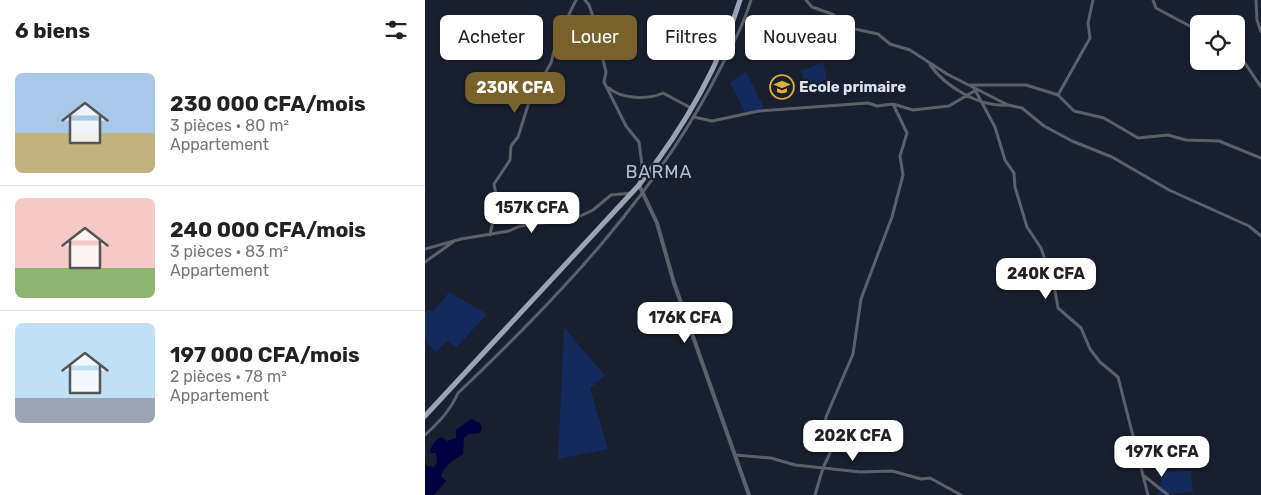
<!DOCTYPE html>
<html lang="fr">
<meta charset="utf-8">
<style>
:root{--surface:#fff;--page:#f6f6f6;--text:#222;--muted:#767676;--line:#e0e0e0;--accent:#78612a}
body{margin:0;font-family:Rubik,sans-serif;background:var(--page);color:var(--text);height:100vh;display:flex;flex-direction:column;font-size:19px;white-space:nowrap}
*{box-sizing:border-box;margin:0}
p{font-size:16px;color:var(--muted)}
.icon{flex:none;width:28px;height:28px;fill:none;stroke:currentColor;stroke-width:2;stroke-linecap:round;stroke-linejoin:round}
.map{position:relative;flex:1;overflow:hidden}
.sheet{display:flex;flex-direction:column;background:var(--surface);width:425px}
.sheet>*{flex:none}
.guide{position:absolute;left:15px;top:15px;width:475px;height:45px;display:flex;gap:10px}
.fabs{position:absolute;left:765px;top:15px;display:grid;gap:10px}
.fabs a{display:grid;place-items:center;width:55px;height:55px;border-radius:8px;background:var(--surface);box-shadow:0 1px 4px #0004;font-size:25px}
.price{position:absolute;translate:-50% -42px;padding:0 11px;border-radius:10px;background:#fff;color:#222;font-size:16px;line-height:32px;filter:drop-shadow(0 1px 2px #0008)}
.price::after{content:'';position:absolute;left:50%;top:30px;width:15px;height:11px;margin-left:-8px;background:inherit;clip-path:polygon(0 0,100% 0,50% 100%)}
.price.on{background:var(--accent);color:#fff}
ul{padding:0;list-style:none}
li{display:flex;align-items:center;gap:15px;height:125px;padding:0 15px}
li+li{border-top:1px solid var(--line)}
li span{display:grid;place-items:center;flex:none;width:140px;height:100px;border-radius:8px;color:#555}
li>.icon{margin-inline-start:auto}
span .icon{width:60px;height:60px;fill:#fffc;stroke-width:1}
li b{font-size:21px}
h2{display:flex;justify-content:space-between;align-items:center;height:60px;padding:0 15px;font-size:21px}
.chip{padding:0 18px;border-radius:8px;background:var(--surface);box-shadow:0 1px 4px #0004;font-size:18px;line-height:45px}
.chip.on{background:var(--accent);color:#fff}
main{display:flex;flex:1;min-height:0}
.map>svg:first-child{display:block}
.green{fill:#152a5c}
.water{fill:#000140}
.lines{fill:none;stroke-linecap:round;stroke-linejoin:round}
.minor{stroke:#5c6069;stroke-width:3}
.tertiary{stroke:#5c6069;stroke-width:4}
.primary{stroke:#9aa2b3;stroke-width:5}
.labels{text-anchor:middle;dominant-baseline:central;stroke-width:4.5;stroke-linejoin:round;paint-order:stroke}
.poi-label{font-size:15px;font-weight:bold;fill:#dde2ed;stroke:#181f2e;text-anchor:start}
.quarter-label{font-size:18px;letter-spacing:1px;fill:#b4bed3;stroke:#181f2e}
</style>
<main>
<section class="sheet">
<h2>6 biens<svg class="icon" aria-label="filters" viewBox="0 0 24 24"><path d="M4 7h16M4 17h16"/><circle cx="9" cy="7" r="2"/><circle cx="15" cy="17" r="2"/></svg></h2>
<ul>
<li><span style="background:linear-gradient(#a9c7e8 60%,#c2b280 0)"><svg class="icon" aria-label="home" viewBox="0 0 24 24"><path d="M3 11l9-7 9 7M6 9v11h12V9"/></svg></span><div><b>230 000 CFA/mois</b><p>3 pièces · 80 m²</p><p>Appartement</p></div></li>
<li><span style="background:linear-gradient(#f6c9c9 70%,#8fb573 0)"><svg class="icon" aria-label="home" viewBox="0 0 24 24"><path d="M3 11l9-7 9 7M6 9v11h12V9"/></svg></span><div><b>240 000 CFA/mois</b><p>3 pièces · 83 m²</p><p>Appartement</p></div></li>
<li><span style="background:linear-gradient(#bfe0f5 75%,#9aa5b1 0)"><svg class="icon" aria-label="home" viewBox="0 0 24 24"><path d="M3 11l9-7 9 7M6 9v11h12V9"/></svg></span><div><b>197 000 CFA/mois</b><p>2 pièces · 78 m²</p><p>Appartement</p></div></li>
</ul>
</section>
<div class="map">
<svg width="836" height="495" viewBox="0 0 836 495">
<rect width="100%" height="100%" fill="#181f2e"/>
<path class="green" d="M398 62 402 79 381 88 376 71Z
M321 72 339 108 321 115 305 82Z
M24 292 62 314 31 348 22 341 11 352 0 341V313L3 309 8 312Z
M139 327 180 376 165 388 183 449 133 459Z
M766 471 768 492 733 495 738 472Z"/>
<path class="water" d="M46 419 55 423 57 428 55 433 44 434 39 438 38 454C28 461 20 464 16 476L21 481 9 495H0V465L8 467 12 463 11 453H6L5 450 9 442 16 437 22 441 31 438V430Z"/>
<g class="lines">
<path class="minor" d="M160 0 164 5 176 39 175 47 181 72 179 82 201 126 214 142 217 165 214 184
M381 0 387 7 407 14 430 29 453 34 465 44 485 50 522 74 583 105 597 108 619 126 647 141 687 157 744 190 824 226 836 236
M728 0 731 8 774 31
M831 0 832 20 836 32
M811 50 836 87
M505 65C521 87 554 107 582 105
M545 85H601L633 95 649 111 679 118 713 138 743 135 761 140 794 141 836 158
M184 88C196 99 223 100 238 93L266 108
M549 88 570 127 580 160 589 173 590 187 602 227 616 248 629 285 633 308 656 328 665 349 675 362 693 377 723 495
M633 95 665 38 663 23 668 0
M269 117 287 121 334 111 443 103 452 106 468 104 488 110 524 106 551 90
M65 235 72 200 69 184 85 160 86 146 93 137 105 99 126 63 132 39 151 0
M0 249 36 239 84 231 95 226 149 219 168 210 186 195 207 193
M0 262 28 242
M0 435C14 422 25 411 33 393 135 296 234 192 297 65 308 44 319 23 326 0
M311 455 346 458 370 465 436 472 467 471 496 479 505 478 536 495
M719 476 743 495
M390 495 398 468 405 453 400 425 401 417 428 354 436 299 467 217 478 175 475 156 482 133 468 104"/>
<path class="tertiary" d="M214 185 232 223 249 283 324 495"/>
<path class="primary" d="M0 416 214 185C258 129 294 68 315 0"/>
</g>
<defs>
<g id="school-ring" transform="scale(1.25)"><circle r="9.5" fill="#181f2e" stroke="#e2af34" stroke-width="1.5"/><path d="M0-5L7-2L0 1L-7-2ZM-4 1L0 2.5L4 1V4Q0 6-4 4Z" fill="#e2af34"/></g>
</defs>
<g fill-rule="evenodd">
<use href="#school-ring" x="357" y="87"/>
</g>
<g class="labels">
<g class="poi-label">
<text x="374" y="87">Ecole primaire</text>
</g>
<g class="quarter-label">
<text x="234" y="172">BARMA</text>
</g>
</g>
</svg>
<div class="fabs">
<a><svg class="icon" aria-label="locate" viewBox="0 0 24 24"><circle cx="12" cy="12" r="6"/><path d="M12 2v4M12 18v4M2 12h4M18 12h4"/></svg></a>
</div>
<b class="price on" style="left:90px;top:114px">230K CFA</b>
<b class="price" style="left:107px;top:234px">157K CFA</b>
<b class="price" style="left:621px;top:300px">240K CFA</b>
<b class="price" style="left:260px;top:344px">176K CFA</b>
<b class="price" style="left:428px;top:462px">202K CFA</b>
<b class="price" style="left:737px;top:478px">197K CFA</b>
<div class="guide">
<a class="chip">Acheter</a>
<a class="chip on">Louer</a>
<a class="chip">Filtres</a>
<a class="chip">Nouveau</a>
</div>
</div>
</main>
